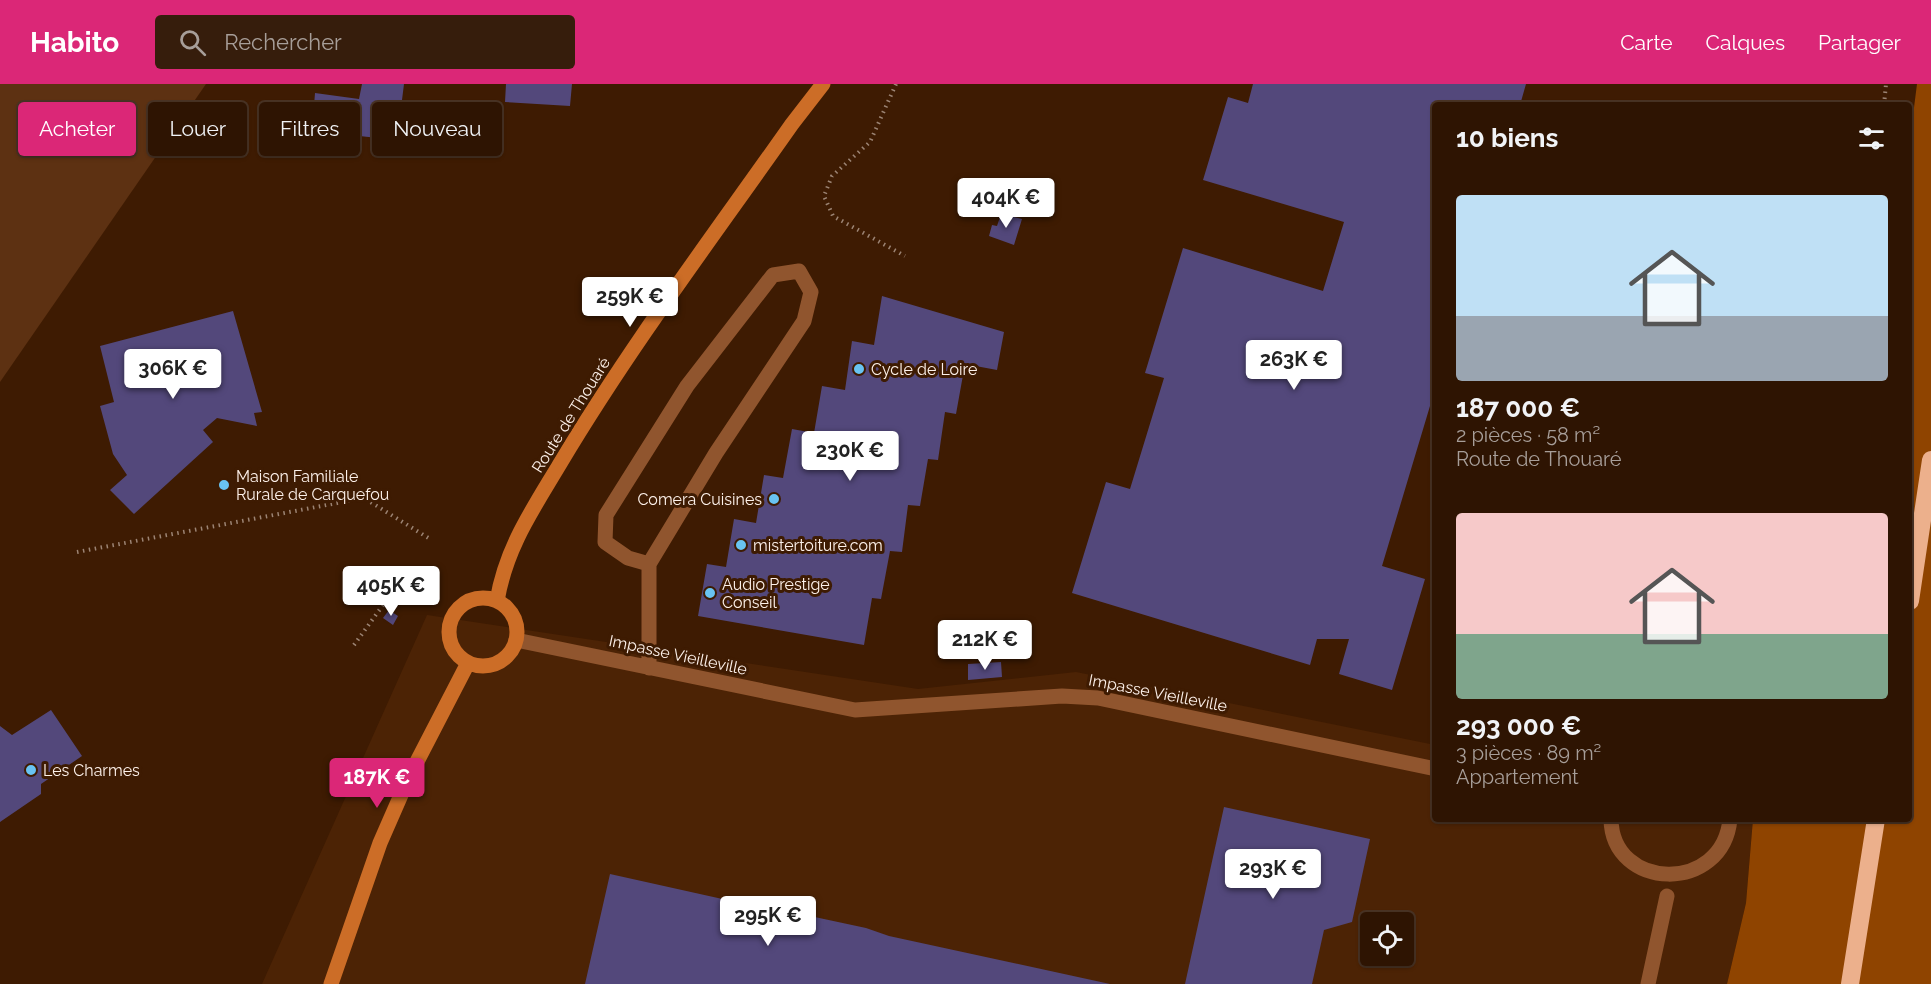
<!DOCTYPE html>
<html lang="fr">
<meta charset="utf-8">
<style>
:root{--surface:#2e1402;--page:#361d0c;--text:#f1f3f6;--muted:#a79e99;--line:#493324;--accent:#db2777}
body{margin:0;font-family:Raleway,sans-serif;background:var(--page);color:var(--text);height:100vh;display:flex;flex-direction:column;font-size:22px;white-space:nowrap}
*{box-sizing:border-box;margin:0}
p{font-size:20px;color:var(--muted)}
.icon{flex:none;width:33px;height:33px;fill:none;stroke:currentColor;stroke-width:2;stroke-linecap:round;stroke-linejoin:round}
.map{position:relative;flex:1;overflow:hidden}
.details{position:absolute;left:1432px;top:18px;width:480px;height:720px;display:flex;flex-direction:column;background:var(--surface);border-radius:6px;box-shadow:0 2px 4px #0004,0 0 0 2px var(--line)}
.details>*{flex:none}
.guide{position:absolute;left:18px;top:18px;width:570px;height:54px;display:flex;gap:12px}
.controls{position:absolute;left:1360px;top:828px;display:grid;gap:12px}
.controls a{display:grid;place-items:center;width:54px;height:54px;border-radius:6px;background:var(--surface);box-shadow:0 2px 4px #0004,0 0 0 2px var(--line);font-size:30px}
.price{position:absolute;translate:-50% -51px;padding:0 14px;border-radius:6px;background:#fff;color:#222;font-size:20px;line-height:39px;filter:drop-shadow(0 2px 3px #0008)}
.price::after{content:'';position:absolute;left:50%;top:36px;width:18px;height:14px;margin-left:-9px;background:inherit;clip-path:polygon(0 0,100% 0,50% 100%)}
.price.current{background:var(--accent);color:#fff}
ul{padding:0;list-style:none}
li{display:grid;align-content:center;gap:12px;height:318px;padding:0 24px}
li span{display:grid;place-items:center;height:186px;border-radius:6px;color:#555}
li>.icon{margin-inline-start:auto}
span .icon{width:108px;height:108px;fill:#fffc;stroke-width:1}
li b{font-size:26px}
h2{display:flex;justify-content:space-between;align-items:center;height:72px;padding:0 24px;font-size:26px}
.chip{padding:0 21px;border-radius:6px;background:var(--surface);box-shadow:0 2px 4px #0004,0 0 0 2px var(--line);font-size:21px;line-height:54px}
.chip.current{background:var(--accent);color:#fff}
header{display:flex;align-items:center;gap:36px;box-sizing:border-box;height:84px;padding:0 30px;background:var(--accent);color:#fff}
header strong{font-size:28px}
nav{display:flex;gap:33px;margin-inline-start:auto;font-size:21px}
.search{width:420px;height:54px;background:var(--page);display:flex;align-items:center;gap:15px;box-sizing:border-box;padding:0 21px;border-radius:6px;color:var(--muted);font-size:22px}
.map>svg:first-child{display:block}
.built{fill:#4c2305;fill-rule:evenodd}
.green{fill:#5d3112}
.forest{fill:#8f4400}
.building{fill:#53487b}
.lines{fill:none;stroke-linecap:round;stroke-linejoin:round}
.path{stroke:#9c8474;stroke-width:4;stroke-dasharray:1.5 4.5;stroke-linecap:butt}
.service{stroke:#90552e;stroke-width:15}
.secondary{stroke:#cc6d27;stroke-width:15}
.motorway{stroke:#ecb08c;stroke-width:18}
.poi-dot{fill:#69c3f1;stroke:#3e1b02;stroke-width:2}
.labels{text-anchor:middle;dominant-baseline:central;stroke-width:6;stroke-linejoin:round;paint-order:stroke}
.poi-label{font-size:16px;fill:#fdf1ea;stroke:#3e1b02;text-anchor:start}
.street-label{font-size:16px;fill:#fdf1ea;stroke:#3e1b02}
</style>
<header>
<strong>Habito</strong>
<div class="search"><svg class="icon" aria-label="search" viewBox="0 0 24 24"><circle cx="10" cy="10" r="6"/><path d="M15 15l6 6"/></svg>Rechercher</div>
<nav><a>Carte</a><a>Calques</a><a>Partager</a></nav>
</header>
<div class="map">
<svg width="1931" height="900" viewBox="0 0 1931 900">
<rect width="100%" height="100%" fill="#3e1b02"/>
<path class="built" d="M427 531 918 605 1076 588 1435 661 1436 735H1753L1746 819 1727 900H262ZM1371 838H1404V872H1371Z"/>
<path class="green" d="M0 0H206L0 298Z"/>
<path class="forest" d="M1917 0H1931V900H1727L1746 819 1753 735H1910V55Z"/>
<path class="building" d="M362 0H404L397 56 312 47 315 9 359 15Z
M506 0H572L570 22 505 18Z
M1253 0H1526L1520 21H1436V302L1382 482 1425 495 1392 606 1339 590 1349 555H1317L1310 581 1072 509 1106 398 1130 405 1164 294 1145 289 1183 164 1323 207 1344 138 1203 96 1228 13 1248 19Z
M1001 130 1022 135 1014 161 989 152 992 141 997 142Z
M882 212 1004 248 997 286 965 280 956 330 945 328 938 376 928 375 920 422 908 421 902 468 890 467 881 515 872 514 864 561 698 532 707 480 726 483 734 435 756 439 764 391 783 394 792 345 814 349 822 302 845 306 852 257 874 261Z
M233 227 262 328 254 329 257 342 217 334 203 346 213 358 134 430 110 406 127 391 113 370 100 322 114 318 100 262Z
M389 526 398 532 393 541 383 534Z
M1001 578 1002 593 968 596V580Z
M51 626 82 672 41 700V710L0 738V642L12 651Z
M1224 723 1370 755 1352 838 1324 846 1312 900H1185Z
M610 790 795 831 796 829 866 844 889 852 1110 900H585Z"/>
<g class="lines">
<path class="path" d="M896 0 870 58 832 92 824 112 833 132 905 172
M1884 21 1886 0
M77 468 364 414 430 455
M354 561 407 488"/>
<path class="service" d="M649 480 628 474 605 458 606 431 687 302 773 191 799 187 811 208 804 237 716 369 649 480V584
M516 556 855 626 1062 612 1098 614 1436 685
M1611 735C1612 807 1723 810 1730 735
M1648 900 1667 812"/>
<path class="secondary" d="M449 548a34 34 0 1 1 68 0a34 34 0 1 1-68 0Z
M497 517C506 463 533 425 561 378 631 261 714 151 792 40L823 0
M331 900 380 759 408 695 468 579"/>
<path class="motorway" d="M1910 517 1931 376
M1850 900 1876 735"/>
</g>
<g class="poi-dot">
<circle cx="859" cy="285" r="6"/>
<circle cx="224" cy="401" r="6"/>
<circle cx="774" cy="415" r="6"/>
<circle cx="741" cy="461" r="6"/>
<circle cx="710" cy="509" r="6"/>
<circle cx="31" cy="686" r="6"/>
</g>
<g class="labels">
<g class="poi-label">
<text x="871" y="285">Cycle de Loire</text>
<text x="236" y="392">Maison Familiale<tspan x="236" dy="18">Rurale de Carquefou</tspan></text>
<text x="762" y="415" text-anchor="end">Comera Cuisines</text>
<text x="753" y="461">mistertoiture.com</text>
<text x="722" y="500">Audio Prestige<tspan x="722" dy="18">Conseil</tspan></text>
<text x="43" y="686">Les Charmes</text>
</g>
<g class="street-label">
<text transform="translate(571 331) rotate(-58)">Route de Thouaré</text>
<text transform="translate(678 571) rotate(12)">Impasse Vieilleville</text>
<text transform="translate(1158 609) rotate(11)">Impasse Vieilleville</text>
</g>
</g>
</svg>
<div class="controls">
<a><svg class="icon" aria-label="locate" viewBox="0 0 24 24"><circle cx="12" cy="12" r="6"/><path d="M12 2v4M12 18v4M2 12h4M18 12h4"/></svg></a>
</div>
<b class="price" style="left:1006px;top:145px">404K €</b>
<b class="price" style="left:630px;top:244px">259K €</b>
<b class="price" style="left:1294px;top:307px">263K €</b>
<b class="price" style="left:173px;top:316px">306K €</b>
<b class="price" style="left:850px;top:398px">230K €</b>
<b class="price" style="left:391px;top:533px">405K €</b>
<b class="price" style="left:985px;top:587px">212K €</b>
<b class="price current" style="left:377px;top:725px">187K €</b>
<b class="price" style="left:1273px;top:816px">293K €</b>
<b class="price" style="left:768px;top:863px">295K €</b>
<div class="guide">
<a class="chip current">Acheter</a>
<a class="chip">Louer</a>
<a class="chip">Filtres</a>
<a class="chip">Nouveau</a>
</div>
<section class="details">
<h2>10 biens<svg class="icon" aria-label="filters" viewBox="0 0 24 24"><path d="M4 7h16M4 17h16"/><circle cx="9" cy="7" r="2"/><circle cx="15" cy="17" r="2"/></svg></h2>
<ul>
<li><span style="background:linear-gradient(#bfe0f5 65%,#9aa5b1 0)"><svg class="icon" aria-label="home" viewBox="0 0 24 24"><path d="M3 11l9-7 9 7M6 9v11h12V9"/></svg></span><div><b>187 000 €</b><p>2 pièces · 58 m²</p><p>Route de Thouaré</p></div></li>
<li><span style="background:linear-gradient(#f6c9c9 65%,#7fa58c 0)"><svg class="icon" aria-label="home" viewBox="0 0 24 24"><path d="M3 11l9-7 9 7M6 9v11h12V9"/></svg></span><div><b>293 000 €</b><p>3 pièces · 89 m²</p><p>Appartement</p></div></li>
</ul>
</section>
</div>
